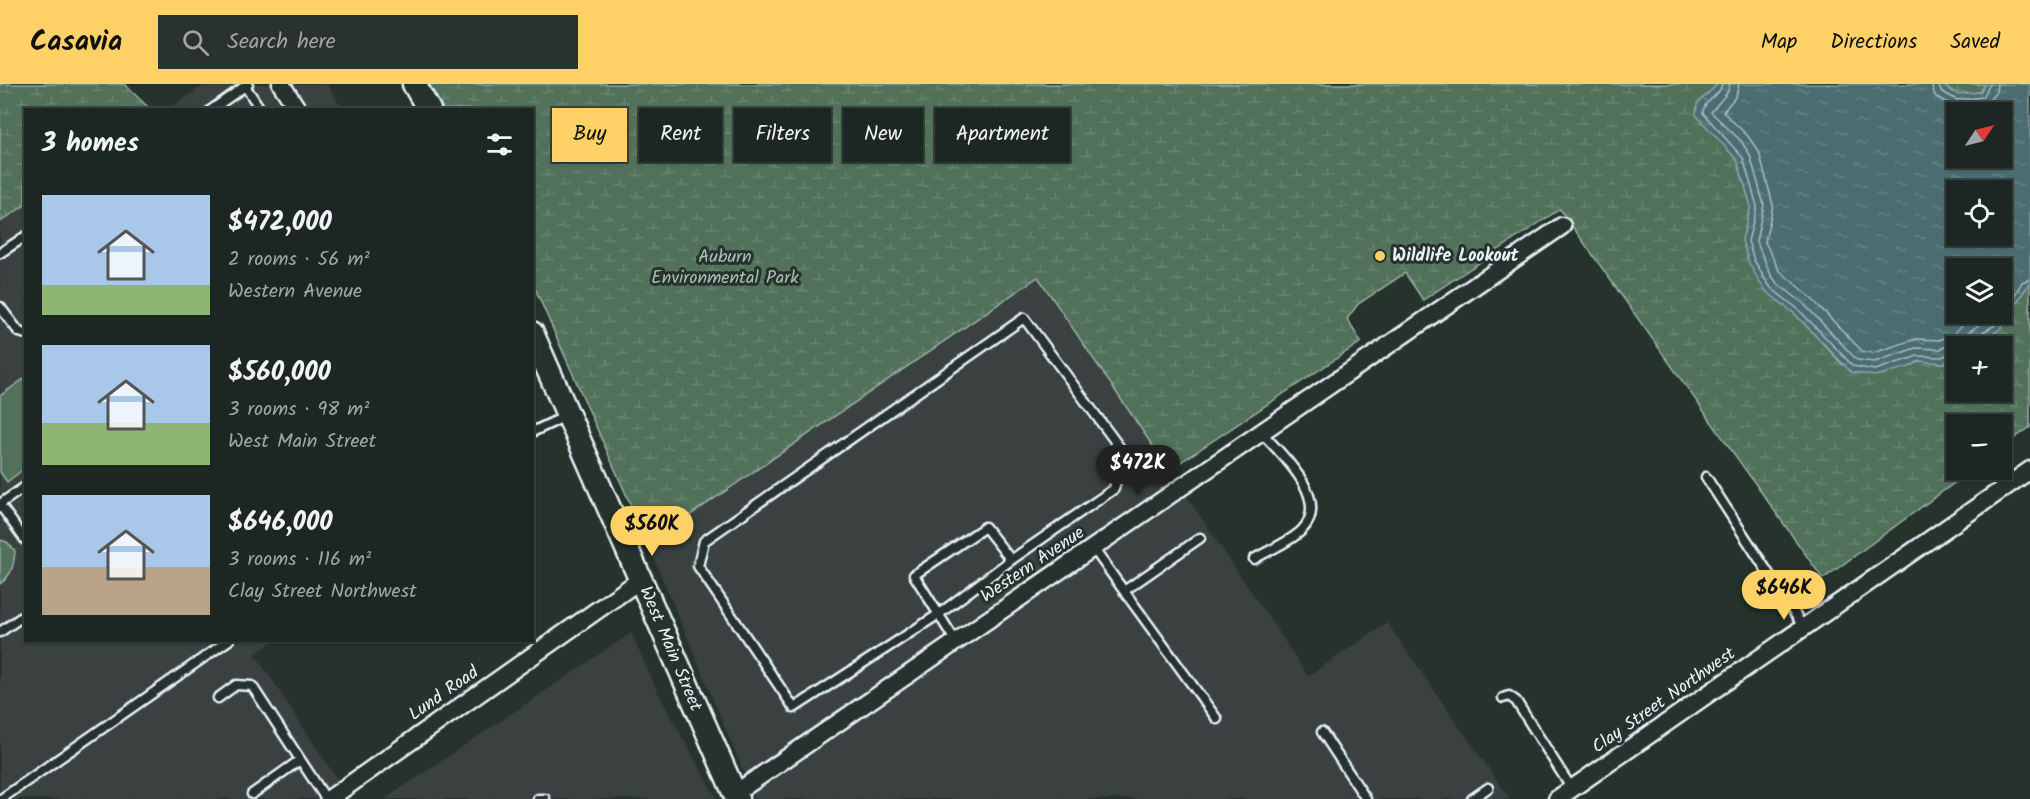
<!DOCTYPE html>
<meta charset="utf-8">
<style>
:root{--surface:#1c2622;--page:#29322f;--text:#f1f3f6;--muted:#a0a5a5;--line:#3a4340;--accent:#ffd166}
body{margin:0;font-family:Kalam,sans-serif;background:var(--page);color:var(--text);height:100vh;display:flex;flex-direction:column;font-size:22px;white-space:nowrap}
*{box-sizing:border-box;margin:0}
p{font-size:20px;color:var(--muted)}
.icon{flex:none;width:33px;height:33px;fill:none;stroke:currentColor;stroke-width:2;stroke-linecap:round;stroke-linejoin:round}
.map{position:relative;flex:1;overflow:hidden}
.panel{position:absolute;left:24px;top:24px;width:510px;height:534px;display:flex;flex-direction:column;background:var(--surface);border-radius:0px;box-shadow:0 2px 4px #0004,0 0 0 2px var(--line)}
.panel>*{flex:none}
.hud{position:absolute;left:552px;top:24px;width:570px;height:54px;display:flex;gap:12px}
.needle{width:39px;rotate:55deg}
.fabs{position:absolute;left:1946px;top:18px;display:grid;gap:12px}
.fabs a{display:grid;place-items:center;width:66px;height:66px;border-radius:0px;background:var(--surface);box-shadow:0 2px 4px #0004,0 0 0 2px var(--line);font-size:30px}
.price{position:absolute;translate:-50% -51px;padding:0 14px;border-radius:21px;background:var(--accent);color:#111;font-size:20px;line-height:39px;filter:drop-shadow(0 2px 3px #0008)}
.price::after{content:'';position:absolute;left:50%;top:36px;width:18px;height:14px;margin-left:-9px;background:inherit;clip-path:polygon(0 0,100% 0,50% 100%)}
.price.on{background:#222;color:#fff}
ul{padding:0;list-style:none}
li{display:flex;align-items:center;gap:18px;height:150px;padding:0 18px}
li span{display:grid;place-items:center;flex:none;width:168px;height:120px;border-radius:0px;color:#555}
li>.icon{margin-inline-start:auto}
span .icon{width:72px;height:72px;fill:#fffc;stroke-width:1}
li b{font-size:26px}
h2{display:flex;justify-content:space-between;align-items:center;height:72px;padding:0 18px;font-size:26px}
.tag{padding:0 21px;border-radius:0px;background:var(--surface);box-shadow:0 2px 4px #0004,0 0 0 2px var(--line);font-size:21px;line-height:54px}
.tag.on{background:var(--accent);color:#111}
header{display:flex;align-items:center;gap:36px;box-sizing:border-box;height:84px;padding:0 30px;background:var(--accent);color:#111}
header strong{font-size:28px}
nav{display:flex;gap:33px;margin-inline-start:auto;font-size:21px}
.search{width:420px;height:54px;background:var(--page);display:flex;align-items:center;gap:15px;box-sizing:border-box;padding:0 21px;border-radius:0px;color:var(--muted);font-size:22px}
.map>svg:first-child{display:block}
.built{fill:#3b4140}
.green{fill:#51715a;stroke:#9cb1a9;stroke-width:1.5}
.wetland{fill:url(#wetland-marsh);stroke:#9cb1a9;stroke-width:1.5}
.water{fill:url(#water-ripples);stroke:#8aa2a8;stroke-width:1.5;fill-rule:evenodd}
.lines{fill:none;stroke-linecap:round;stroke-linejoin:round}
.shore{stroke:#a9bcc2;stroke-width:1.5}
.lane-casing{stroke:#e8f1f8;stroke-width:13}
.street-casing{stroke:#e8f1f8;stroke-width:21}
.secondary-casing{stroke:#e8f1f8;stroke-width:27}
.lane{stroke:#26332d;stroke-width:8}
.street{stroke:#26332d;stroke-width:16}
.secondary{stroke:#26332d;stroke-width:22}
.poi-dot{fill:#ffd166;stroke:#26332d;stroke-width:2}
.labels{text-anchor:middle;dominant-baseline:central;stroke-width:6;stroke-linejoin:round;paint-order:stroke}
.poi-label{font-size:18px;font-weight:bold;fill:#e8f1f8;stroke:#26332d;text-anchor:start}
.park-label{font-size:18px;fill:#acbeb9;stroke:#26332d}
.street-label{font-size:18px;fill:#e8f1f8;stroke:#26332d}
</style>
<header>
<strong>Casavia</strong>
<div class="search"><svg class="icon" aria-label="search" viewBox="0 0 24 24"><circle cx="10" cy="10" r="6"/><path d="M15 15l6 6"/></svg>Search here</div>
<nav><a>Map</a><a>Directions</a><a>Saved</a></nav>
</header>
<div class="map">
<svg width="2030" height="715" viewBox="0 0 2030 715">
<defs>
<pattern id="wetland-marsh" width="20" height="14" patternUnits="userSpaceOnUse" patternTransform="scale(1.5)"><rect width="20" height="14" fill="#51715a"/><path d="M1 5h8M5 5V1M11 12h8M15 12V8" fill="none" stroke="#6a8672"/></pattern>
<pattern id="water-ripples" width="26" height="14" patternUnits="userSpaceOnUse" patternTransform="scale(1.5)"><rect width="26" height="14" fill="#4b6d72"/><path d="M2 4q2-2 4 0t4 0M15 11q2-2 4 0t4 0" fill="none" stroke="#658287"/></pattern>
</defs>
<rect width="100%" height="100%" fill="#26332d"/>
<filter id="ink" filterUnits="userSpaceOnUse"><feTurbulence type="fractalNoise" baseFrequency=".0167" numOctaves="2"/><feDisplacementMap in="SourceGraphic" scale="12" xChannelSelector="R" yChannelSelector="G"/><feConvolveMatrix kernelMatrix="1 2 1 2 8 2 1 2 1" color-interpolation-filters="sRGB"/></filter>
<g filter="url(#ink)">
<path class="built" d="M206 0H327L342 25 168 26Z
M25 121 26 556 273 557 255 570 350 715H0V138Z
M1038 192 1308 592 1387 539 1510 715H755L648 460Z
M631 549 658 609 717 715H385Z"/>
<path class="green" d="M25 294V384L7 398 0 388V312Z
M0 456 7 458 15 467C14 481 12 491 0 500Z"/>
<path class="wetland" d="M0 0H124L150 25 26 26 25 121 0 138Z
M429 0H1718L1697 20 1722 58 1737 76 1751 122 1742 156 1749 179 1767 208 1794 229 1843 281 1909 283 1920 277 1944 279 1956 272V308H2001V262H1970L1999 246 2030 198V343L2001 364V340H1956V386H1972L1823 495 1560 125 1423 216 1405 189 1358 220 1347 235 1361 258 1169 386 1038 193 648 460 533 200 532 26 443 25Z
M1940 0H1985L1981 8 1957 10Z"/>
<path class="water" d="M1718 0H1940L1957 10 1980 8 1985 0H2030V198L1999 246 1970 262H1956V272L1944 279 1920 277 1909 283 1875 292 1851 288 1794 229 1767 208 1760 199 1749 179 1742 156 1751 122 1737 76 1696 31 1697 20ZM1956 28H2001V74H1956ZM1956 106H2001V152H1956ZM1956 184H2001V230H1956Z"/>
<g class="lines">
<path class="shore" d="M1722 0C1720 13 1703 16 1703 29L1743 74 1757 122 1748 157 1754 176 1765 195 1771 204 1798 225 1853 282 1875 286 1918 272 1942 273 1956 267
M1730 0 1727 9 1711 28 1741 57 1750 71 1764 121 1756 157 1771 191 1777 199 1803 219 1857 276 1874 278 1916 264 1940 265 1951 260H1959L1967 249 1995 230
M1739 0 1736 12 1723 28 1747 51 1759 68 1773 121 1765 158 1779 186 1810 213 1862 267 1873 269 1916 255 1939 256 1954 250 1961 242 1983 230
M1931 0 1935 12 1955 23 1987 19 1996 8 1997 0
M1938 0 1941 7 1957 16 1983 13 1990 0
M1969 262 1971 255 1995 241 2002 234 2022 198 2030 195"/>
<g class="lane-casing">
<path id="lane" d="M245 2 261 26
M211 26 248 0
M0 169 26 152
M0 223 19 248 26 250
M532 348 566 332
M1706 393 1804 544
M0 420 26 402
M0 421 26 457
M1093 464 1124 507 1200 454
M1254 475C1269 466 1290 458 1302 446 1332 415 1280 369 1261 348
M1124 507 1217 635
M0 548 26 530
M956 558 914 491 985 443 1011 476 1114 405 1123 368 1024 234 704 457 698 482 794 624 939 530 1011 476
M218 614 236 601 252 602 326 715
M1503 614 1509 612 1516 617 1572 705
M1322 648 1366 715
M252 710 300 676
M1 715 229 556
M538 715H545
M1472 715 1488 704"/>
</g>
<g class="street-casing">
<path id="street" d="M281 0 298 26
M734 710 1562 142
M329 715 640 496
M1557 715 2030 386"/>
</g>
<g class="secondary-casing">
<path id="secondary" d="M414 0 429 26
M532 249 737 715"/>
</g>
<use href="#lane" class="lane"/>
<use href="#street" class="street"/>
<use href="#secondary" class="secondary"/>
</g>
</g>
<circle class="poi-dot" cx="1380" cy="172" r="6"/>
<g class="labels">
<g class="poi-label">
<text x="1392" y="172">Wildlife Lookout</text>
</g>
<g class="park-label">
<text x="725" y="173">Auburn<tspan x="725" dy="21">Environmental Park</tspan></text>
</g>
<g class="street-label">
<text transform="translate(1033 481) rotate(-34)">Western Avenue</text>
<text transform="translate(670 565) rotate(67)">West Main Street</text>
<text transform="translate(444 610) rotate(-35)">Lund Road</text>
<text transform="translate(1664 617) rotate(-35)">Clay Street Northwest</text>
</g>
</g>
</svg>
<div class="fabs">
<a><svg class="needle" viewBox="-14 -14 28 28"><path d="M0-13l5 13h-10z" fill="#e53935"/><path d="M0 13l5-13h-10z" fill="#a0a5a5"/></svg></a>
<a><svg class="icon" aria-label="locate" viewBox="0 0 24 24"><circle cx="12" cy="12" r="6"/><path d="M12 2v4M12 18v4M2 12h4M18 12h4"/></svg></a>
<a><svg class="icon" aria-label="layers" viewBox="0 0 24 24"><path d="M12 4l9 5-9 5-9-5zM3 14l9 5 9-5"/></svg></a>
<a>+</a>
<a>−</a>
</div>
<b class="price on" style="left:1138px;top:412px">$472K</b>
<b class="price" style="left:652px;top:473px">$560K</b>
<b class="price" style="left:1784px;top:537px">$646K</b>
<div class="hud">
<a class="tag on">Buy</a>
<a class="tag">Rent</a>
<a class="tag">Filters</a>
<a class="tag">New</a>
<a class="tag">Apartment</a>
</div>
<section class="panel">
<h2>3 homes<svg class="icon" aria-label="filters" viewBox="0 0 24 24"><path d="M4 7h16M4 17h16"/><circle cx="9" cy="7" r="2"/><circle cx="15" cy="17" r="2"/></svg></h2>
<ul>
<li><span style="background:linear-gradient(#a9c7e8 75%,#8fb573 0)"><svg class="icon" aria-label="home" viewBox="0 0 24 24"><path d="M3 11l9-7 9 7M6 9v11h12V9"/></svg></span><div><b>$472,000</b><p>2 rooms · 56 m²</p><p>Western Avenue</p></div></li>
<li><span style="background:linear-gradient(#a9c7e8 65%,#8fb573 0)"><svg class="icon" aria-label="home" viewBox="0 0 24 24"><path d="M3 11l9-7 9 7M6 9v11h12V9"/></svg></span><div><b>$560,000</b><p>3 rooms · 98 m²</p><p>West Main Street</p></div></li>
<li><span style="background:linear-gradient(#a9c7e8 60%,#b9a48a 0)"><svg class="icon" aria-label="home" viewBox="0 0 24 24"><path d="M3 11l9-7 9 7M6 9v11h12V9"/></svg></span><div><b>$646,000</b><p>3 rooms · 116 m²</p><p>Clay Street Northwest</p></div></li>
</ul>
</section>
</div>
